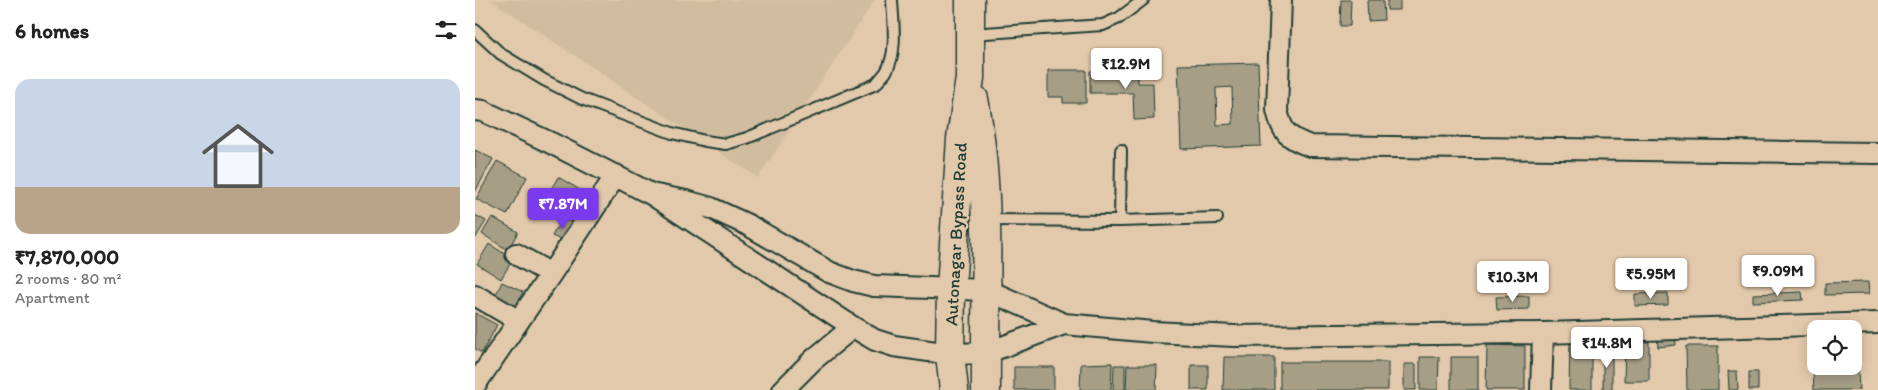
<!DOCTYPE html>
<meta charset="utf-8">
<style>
:root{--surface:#fff;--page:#f6f6f6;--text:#222;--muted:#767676;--accent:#7c3aed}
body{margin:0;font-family:Itim,sans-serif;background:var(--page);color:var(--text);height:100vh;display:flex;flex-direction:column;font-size:19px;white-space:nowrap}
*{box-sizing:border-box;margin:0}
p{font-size:16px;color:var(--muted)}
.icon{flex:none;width:28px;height:28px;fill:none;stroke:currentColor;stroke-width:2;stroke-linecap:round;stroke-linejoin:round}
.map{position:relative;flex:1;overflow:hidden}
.side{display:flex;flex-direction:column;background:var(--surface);width:475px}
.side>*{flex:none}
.fabs{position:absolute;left:1332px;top:320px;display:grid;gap:10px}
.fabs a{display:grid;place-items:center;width:55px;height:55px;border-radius:10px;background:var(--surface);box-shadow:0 2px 12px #0003;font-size:25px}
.price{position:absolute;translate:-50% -42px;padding:0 11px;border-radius:5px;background:#fff;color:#222;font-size:16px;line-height:32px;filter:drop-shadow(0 1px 2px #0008)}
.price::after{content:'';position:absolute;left:50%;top:30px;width:15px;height:11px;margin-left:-8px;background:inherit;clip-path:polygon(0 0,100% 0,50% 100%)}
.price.selected{background:var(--accent);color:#fff}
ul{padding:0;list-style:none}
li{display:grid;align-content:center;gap:10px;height:265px;padding:0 15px}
li span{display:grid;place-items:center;height:155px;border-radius:15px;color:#555}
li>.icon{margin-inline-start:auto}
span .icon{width:90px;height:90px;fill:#fffc;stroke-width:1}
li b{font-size:21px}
h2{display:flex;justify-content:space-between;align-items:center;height:60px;padding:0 15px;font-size:21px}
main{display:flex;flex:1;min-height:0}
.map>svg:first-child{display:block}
.built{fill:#d1bca0}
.building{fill:#a79e86;stroke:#1f3d34;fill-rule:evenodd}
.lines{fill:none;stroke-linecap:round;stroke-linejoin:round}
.lane-casing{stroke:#1f3d34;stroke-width:14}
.street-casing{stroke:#1f3d34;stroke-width:24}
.secondary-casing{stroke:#1f3d34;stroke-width:31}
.lane{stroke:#e3c9ab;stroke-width:10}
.street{stroke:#e3c9ab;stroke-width:20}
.secondary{stroke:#e3c9ab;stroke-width:28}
.labels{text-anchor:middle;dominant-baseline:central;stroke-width:4.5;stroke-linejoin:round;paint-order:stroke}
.street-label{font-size:18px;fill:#1f3d34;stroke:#e3c9ab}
</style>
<main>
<section class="side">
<h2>6 homes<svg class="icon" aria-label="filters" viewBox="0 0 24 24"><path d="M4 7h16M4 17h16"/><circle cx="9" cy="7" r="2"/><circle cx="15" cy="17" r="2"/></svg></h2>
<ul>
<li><span style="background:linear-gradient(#c9d6e8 70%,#b9a48a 0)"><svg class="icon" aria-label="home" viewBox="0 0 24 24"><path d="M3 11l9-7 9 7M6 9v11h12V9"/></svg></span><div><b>₹7,870,000</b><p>2 rooms · 80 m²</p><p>Apartment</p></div></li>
</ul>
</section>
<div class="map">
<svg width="1403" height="390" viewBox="0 0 1403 390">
<rect width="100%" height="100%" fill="#e3c9ab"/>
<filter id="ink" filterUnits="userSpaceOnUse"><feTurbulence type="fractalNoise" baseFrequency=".02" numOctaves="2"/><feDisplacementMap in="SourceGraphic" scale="10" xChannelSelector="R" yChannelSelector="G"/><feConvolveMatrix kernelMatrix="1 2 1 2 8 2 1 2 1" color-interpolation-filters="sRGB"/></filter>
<g filter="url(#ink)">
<path class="built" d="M16 0H400L283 178Z"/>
<path class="building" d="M866 0H876L875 26H865Z
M892 0H908L909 20 893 21Z
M912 0H925V10H912Z
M783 63 786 146 706 149 703 65ZM757 87 758 124 742 125 741 88Z
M573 70H611V103H588V97H573Z
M663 70V83H678L679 119 659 120 658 93H615V71Z
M0 150 18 159 0 192Z
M22 161 52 177 32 215 1 199Z
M83 177 112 194 98 219 69 202Z
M0 215 11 221 0 239Z
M17 217 43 232 33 250 7 234Z
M87 218 98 223 88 241 77 236Z
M14 244 38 259 26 279 2 264Z
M27 282 48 292 40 308 19 298Z
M1393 282 1394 294 1350 295V283Z
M1327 292 1328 300 1278 302V294Z
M1193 293V305L1160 306V294Z
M1054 296V309L1022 310 1021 297Z
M0 313 22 325 7 353 0 349Z
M1200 333 1201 345 1183 347 1182 334Z
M1095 342H1117V390H1094Z
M1150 342H1174V381H1149Z
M1012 345 1050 346V390H1011Z
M1211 346H1243V390H1212Z
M1128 349H1137V390H1128Z
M1382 351 1384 390H1339L1337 353H1341V366H1379V352Z
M749 357H799V390H748Z
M945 357H964L963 390H945Z
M976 357H1003V390H976Z
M805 362H913V390H805Z
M637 363 636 390H605L606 364Z
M929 364H941V390H929Z
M639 365H650V390H638Z
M652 365H682L681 390H651Z
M716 365H733V390H716Z
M539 367H579V390H539Z
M1253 371H1262L1263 390H1254Z
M1274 372H1283V390H1274Z"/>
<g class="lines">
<g class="lane-casing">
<path id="lane" d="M0 30 26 54 69 80 107 99 197 133 230 141 251 144 272 138 401 84C404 80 408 76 411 72 423 52 418 22 417 0
M496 34 628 25 644 18 668 0
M511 220 645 221 742 218
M645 221 646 150"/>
</g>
<g class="street-casing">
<path id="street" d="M806 0 802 110C807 133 813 138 835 146L1403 153
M0 110 8 111 76 143 176 194 378 327 400 340 419 346 475 354 511 353 589 324
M176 194 211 201 236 208 273 225 354 272 378 281 399 286 512 290 589 324 678 332 759 336 1068 333 1403 323
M41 254 76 274
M0 295 44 321
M0 385 76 274 141 175
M308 390 338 360 378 327
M1066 390 1068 333"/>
</g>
<g class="secondary-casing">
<path id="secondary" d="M499 99C517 195 510 293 511 390
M479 390 475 354 476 289 486 139 495 78V0"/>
</g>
<use href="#lane" class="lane"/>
<use href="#street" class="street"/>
<use href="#secondary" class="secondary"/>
</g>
</g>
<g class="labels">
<g class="street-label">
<text transform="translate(481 234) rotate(-87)">Autonagar Bypass Road</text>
</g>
</g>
</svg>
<div class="fabs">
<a><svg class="icon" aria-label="locate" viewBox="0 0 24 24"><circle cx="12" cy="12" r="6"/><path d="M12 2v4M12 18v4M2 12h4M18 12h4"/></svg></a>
</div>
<b class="price" style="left:651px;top:90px">₹12.9M</b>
<b class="price selected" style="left:88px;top:230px">₹7.87M</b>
<b class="price" style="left:1303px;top:297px">₹9.09M</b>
<b class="price" style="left:1176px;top:300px">₹5.95M</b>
<b class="price" style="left:1038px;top:303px">₹10.3M</b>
<b class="price" style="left:1132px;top:369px">₹14.8M</b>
</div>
</main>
